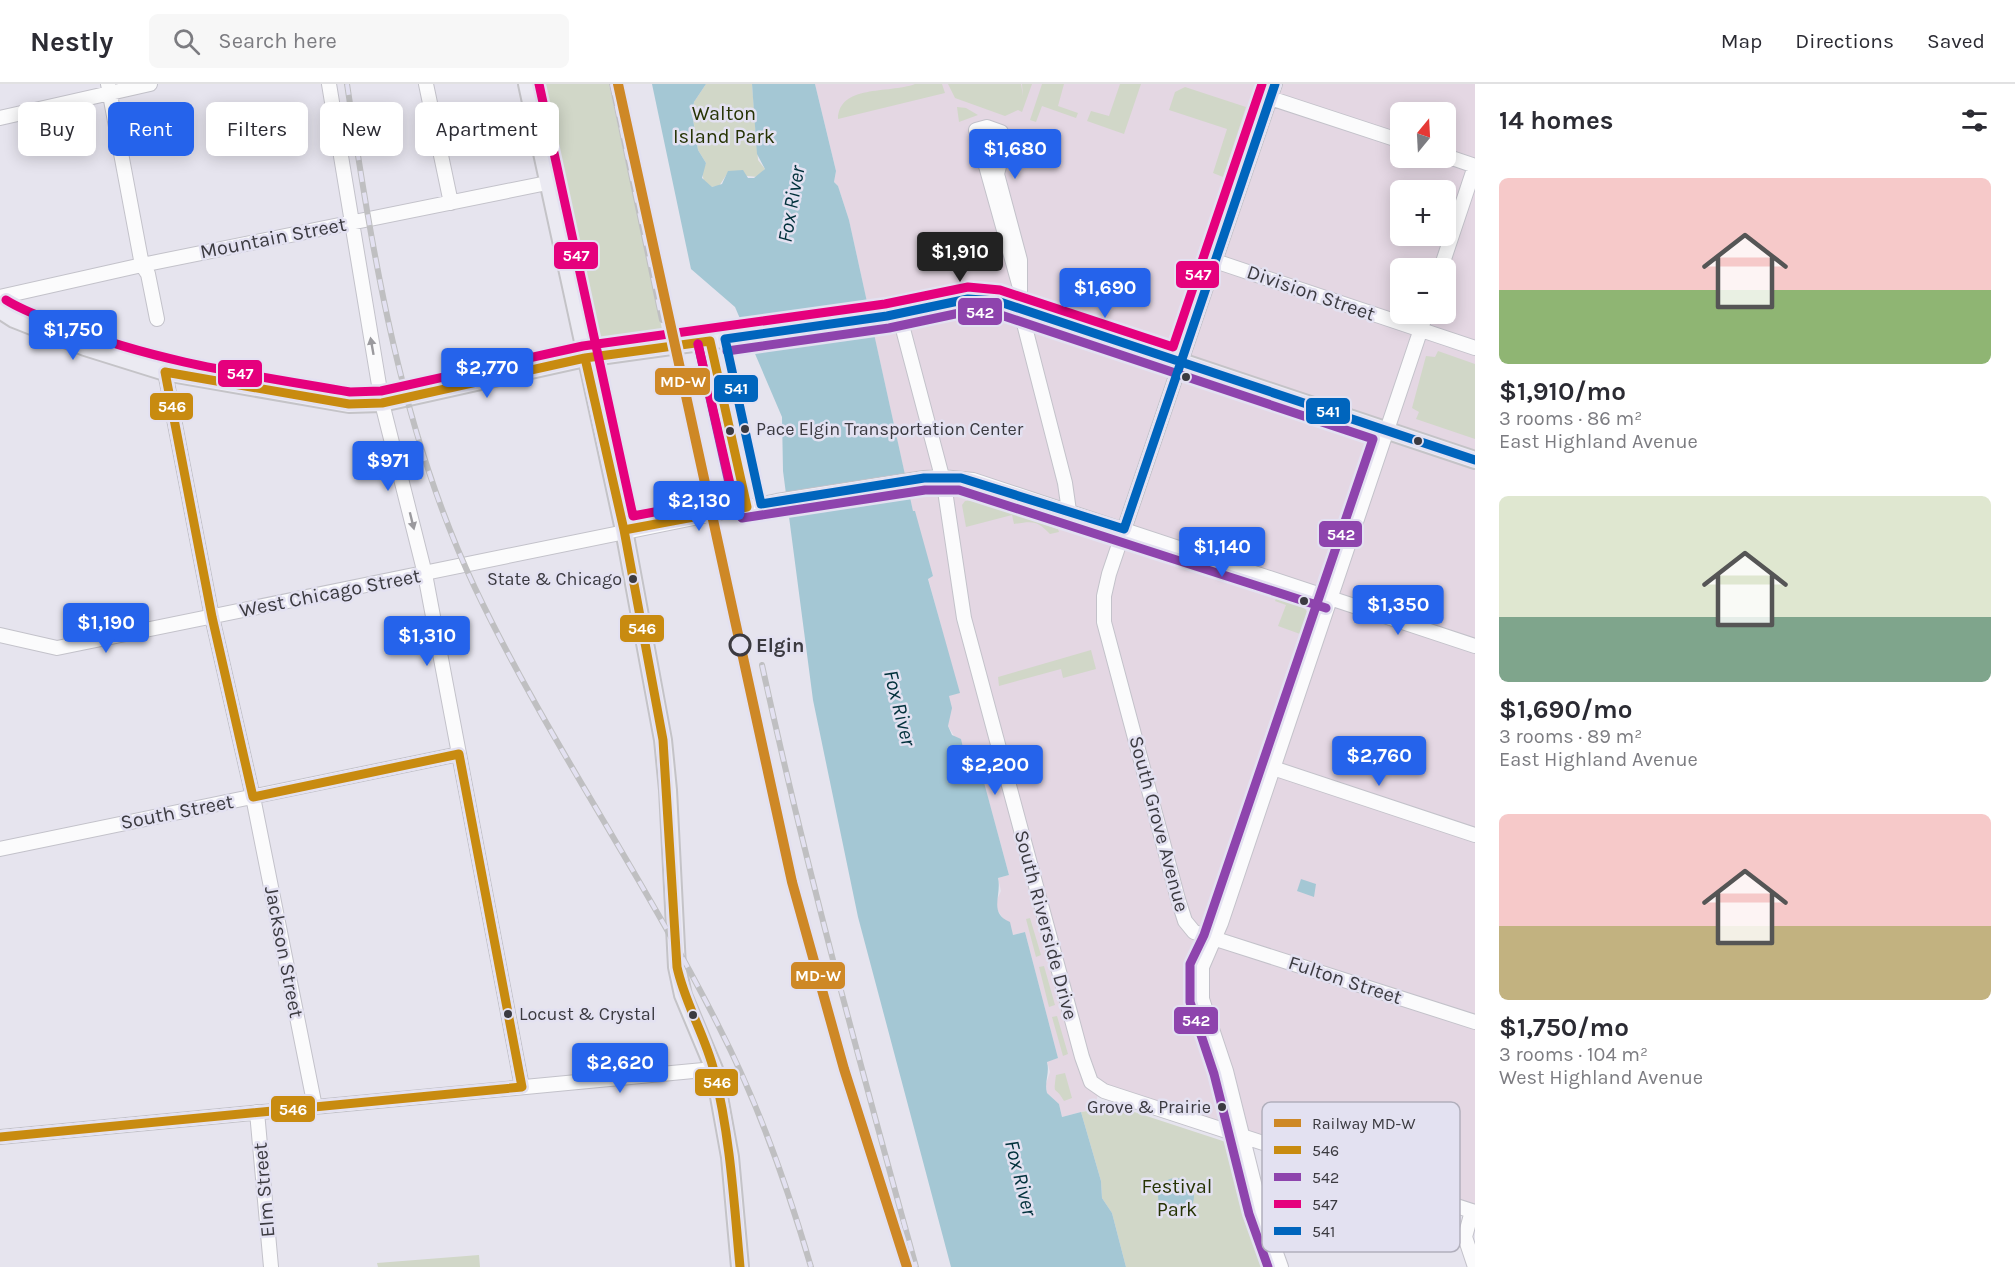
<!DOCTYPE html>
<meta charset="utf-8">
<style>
:root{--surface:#fff;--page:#f7f7f7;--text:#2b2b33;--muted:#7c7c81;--line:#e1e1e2;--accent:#2563eb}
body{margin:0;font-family:Karla,sans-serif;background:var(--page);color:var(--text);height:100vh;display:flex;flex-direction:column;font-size:22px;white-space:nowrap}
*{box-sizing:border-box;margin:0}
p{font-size:20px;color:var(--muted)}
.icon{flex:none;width:33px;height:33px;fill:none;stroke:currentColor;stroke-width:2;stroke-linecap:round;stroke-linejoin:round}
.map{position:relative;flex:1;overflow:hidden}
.details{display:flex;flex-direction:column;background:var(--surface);width:540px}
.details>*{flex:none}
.hud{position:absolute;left:18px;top:18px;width:570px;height:54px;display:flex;gap:12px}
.needle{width:39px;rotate:18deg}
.tools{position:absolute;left:1390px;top:18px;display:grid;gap:12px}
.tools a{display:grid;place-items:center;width:66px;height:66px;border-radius:9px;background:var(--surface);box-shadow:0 3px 15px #0003;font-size:30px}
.price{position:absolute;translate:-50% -51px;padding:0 14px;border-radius:6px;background:var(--accent);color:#fff;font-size:20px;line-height:39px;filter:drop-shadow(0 2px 3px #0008)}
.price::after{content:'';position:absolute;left:50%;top:36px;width:18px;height:14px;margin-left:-9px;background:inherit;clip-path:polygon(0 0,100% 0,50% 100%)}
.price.selected{background:#222;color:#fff}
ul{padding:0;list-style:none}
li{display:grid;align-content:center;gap:12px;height:318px;padding:0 24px}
li span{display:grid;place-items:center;height:186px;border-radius:9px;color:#555}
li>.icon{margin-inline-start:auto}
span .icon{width:108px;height:108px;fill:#fffc;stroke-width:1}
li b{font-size:26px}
h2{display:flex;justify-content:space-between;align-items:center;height:72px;padding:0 24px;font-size:26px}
.tag{padding:0 21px;border-radius:9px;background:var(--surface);box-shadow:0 3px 15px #0003;font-size:21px;line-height:54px}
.tag.selected{background:var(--accent);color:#fff}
header{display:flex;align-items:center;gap:36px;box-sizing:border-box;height:84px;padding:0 30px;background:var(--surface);border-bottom:2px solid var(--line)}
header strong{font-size:28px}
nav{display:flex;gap:33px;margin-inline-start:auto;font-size:21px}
.search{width:420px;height:54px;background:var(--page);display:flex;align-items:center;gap:15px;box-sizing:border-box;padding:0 21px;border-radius:9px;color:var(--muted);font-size:22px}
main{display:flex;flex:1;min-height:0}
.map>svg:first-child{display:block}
.commercial{fill:#e4d7e3;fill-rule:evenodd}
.green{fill:#d1d7c8}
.water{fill:#a4c7d4}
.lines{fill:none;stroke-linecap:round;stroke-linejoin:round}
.minor-casing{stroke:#c3c2ca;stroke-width:16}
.major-casing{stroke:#c4c3c7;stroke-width:20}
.minor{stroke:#fbfbfc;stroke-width:14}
.major{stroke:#ebeaf2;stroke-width:16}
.rail-casing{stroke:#bfbfc1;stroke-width:6}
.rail{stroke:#e3e1f1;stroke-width:4;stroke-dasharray:11;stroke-linecap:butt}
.bus-1-casing{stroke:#e3e1f1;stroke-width:14}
.bus-2-casing{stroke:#e3e1f1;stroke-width:14}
.bus-3-casing{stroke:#e3e1f1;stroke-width:14}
.bus-4-casing{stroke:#e3e1f1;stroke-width:14}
.bus-1{stroke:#c88b10;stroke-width:9}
.bus-2{stroke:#8e44ad;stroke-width:9}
.bus-3{stroke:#e5007d;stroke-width:9}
.bus-4{stroke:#0065bd;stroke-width:9}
.rail-1-casing{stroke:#e3e1f1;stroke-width:15}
.rail-1{stroke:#ce8826;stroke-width:10}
.oneway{fill:#9b9a9e}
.bus-dot{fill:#3b3a40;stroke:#e3e1f1;stroke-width:2}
.stop-dot{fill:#e3e1f1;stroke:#3b3a40;stroke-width:3}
.labels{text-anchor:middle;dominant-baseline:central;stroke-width:5;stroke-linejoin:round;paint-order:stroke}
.bus-label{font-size:18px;fill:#3b3a40;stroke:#e3e1f1;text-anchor:start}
.park-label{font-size:20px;fill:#263304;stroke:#e3e1f1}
.street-label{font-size:20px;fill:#3b3a40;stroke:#e3e1f1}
.stop-label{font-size:20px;font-weight:bold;fill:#3b3a40;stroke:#e3e1f1;text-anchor:start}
.water-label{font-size:21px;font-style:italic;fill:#00303b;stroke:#e3e1f1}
.key{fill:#e3e1f1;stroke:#b1afbc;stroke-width:1.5}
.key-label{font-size:16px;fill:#3b3a40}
.line-badge{stroke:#e3e1f1;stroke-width:2}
.badge-label{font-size:16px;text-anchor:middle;font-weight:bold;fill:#fff}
</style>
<header>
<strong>Nestly</strong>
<div class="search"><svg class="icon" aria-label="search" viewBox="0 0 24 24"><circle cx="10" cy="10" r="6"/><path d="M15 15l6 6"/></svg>Search here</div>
<nav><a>Map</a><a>Directions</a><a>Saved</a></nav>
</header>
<main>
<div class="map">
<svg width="1475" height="1183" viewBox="0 0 1475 1183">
<rect width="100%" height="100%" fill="#e6e4ee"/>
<path class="commercial" d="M815 0H1475V1128L1098 1005 1096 1024 1062 1033 1059 1020 1047 1009 1046 1000 1050 988 1047 977 1058 974 1025 848 1013 851 997 825 996 818 1001 807 998 794 1009 791 975 666 964 668 948 642 949 611 959 609 928 494 933 492 913 428 849 136 838 102 834 98 836 87ZM1401 28H1446V74H1401ZM1401 106H1446V152H1401ZM1401 184H1446V230H1401Z"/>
<path class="green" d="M541 0H609L662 245 599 256 598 252H594Z
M706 0H752L758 76 765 85 758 93 727 90 719 102 711 103 704 98 702 88 706 79 698 66 692 28 694 18Z
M915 0H942L945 9 838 35C839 0 888 10 915 0Z
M948 0H1021L1023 12 1022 0H1032L1022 28 1018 26 1005 32 955 14Z
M1042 0H1064L1058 22 1078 29 1076 34 1042 22 1036 38 1030 36Z
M1120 0H1141L1124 50 1087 37 1091 27 1109 32Z
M1185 3 1246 23 1223 93 1213 89 1227 45 1169 26 1175 8Z
M957 23 966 24 978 31 959 38Z
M1438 267 1475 280V355L1416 335 1419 328 1412 324 1426 272 1435 273Z
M973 416 1058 445 1059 448 1050 450C1037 436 1032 437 1014 440L1012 431 966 443 962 421 965 417Z
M1277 512 1303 521 1307 528 1300 550 1278 542 1286 521 1275 517Z
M1091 566 1096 585 1063 594 1061 585 999 602 998 593Z
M1030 834 1041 871 1036 873 1026 835Z
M1044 882 1055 921 1049 923 1039 883Z
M1057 932 1068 970 1063 972 1052 933Z
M1065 989 1072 1014 1064 1017C1055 1000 1053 1014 1056 991Z
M1116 1022 1229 1059 1268 1183H1126L1112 1129 1102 1114 1101 1097 1081 1028Z
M479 1171 480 1183H378L377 1179Z"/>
<path class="water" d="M652 0H706L694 18 692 29 698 66 706 79 702 94 712 103 722 100 728 87 743 86 748 94H754L765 85 757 70 752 0H815L836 87 834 98 838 102 849 136 913 427H915L933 492 928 495 960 609 949 612 952 624 948 642 952 651 961 655 964 668 975 665 1009 791 998 794C1002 811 988 829 1010 838L1013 851 1025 848 1058 974 1047 978C1050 989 1044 998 1047 1009L1059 1020 1062 1033 1081 1028 1101 1097 1102 1114 1112 1129 1126 1183H951L858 833 813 616 783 387 782 333 735 223 691 185Z
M1301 795 1316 800 1314 813 1297 807Z
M1158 1112a18 18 0 1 1 36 0a18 18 0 1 1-36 0Z"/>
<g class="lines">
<g class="minor-casing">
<path id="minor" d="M108 0 142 181 148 190 157 235
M329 0 382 319 425 490 522 1003
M426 0 451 119
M1275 0 1109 490 1104 512V538L1178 815 1185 837 1194 848 1475 938
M1270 14 1401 57
M0 34 150 0
M1446 72 1475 82
M1215 177 1475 264
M1441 184 1475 82
M1019 200 976 46 987 43 1001 48 1004 63 997 90 1020 176V224L1065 399 1069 427
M0 213 142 181 547 99
M899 230 944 400 964 534 1082 973 1091 998 1104 1007 1475 1128
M165 288 212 533 253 713 315 1023
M0 551 57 564 777 417 924 394 942 393 973 396 1475 562
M1273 684 1475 751
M0 765 459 670
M257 1028 271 1183
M0 1053 714 985
M1472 1127 1465 1153 1475 1183
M1281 1183 1261 1127 1226 987 1202 915V883L1221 839 1426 230"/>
</g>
<g class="major-casing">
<path id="major" d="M527 0 624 446 663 656 668 706 677 883 683 911 714 985 730 1073 740 1183
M0 226 14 235 85 263 165 288 349 320 382 319 585 274 887 232 968 215 997 217 1020 224 1475 376"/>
</g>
<use href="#minor" class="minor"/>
<use href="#major" class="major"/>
<g class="rail-casing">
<path id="rail" d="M347 0C373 172 400 345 475 504 547 655 644 793 719 943 758 1019 787 1101 811 1183
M612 0 662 236
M762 581C806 784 861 983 916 1183"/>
</g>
<use href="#rail" class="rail"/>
<g class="bus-1-casing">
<path id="bus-1" d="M585 274 624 446 663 656 677 883C685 920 705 951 714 987 730 1051 734 1118 740 1183
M0 1053 522 1003 459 670 253 713 212 533 165 288 349 320 382 319 585 274 710 257 747 423 624 446"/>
</g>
<g class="bus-2-casing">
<path id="bus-2" d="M698 260 735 426 742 434 925 406H959L1326 524
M727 267 889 244 969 227 995 229 1373 355 1204 851 1190 880V918L1214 990 1249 1130 1268 1183"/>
</g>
<g class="bus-3-casing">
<path id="bus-3" d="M539 0 633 432 733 413 698 260
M6 216C25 228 45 234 65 242 158 279 252 291 350 308L381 307 583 262 885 220 968 203 1000 206 1173 263 1262 0"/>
</g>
<g class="bus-4-casing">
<path id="bus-4" d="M968 215 997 217 1181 278 1124 445 961 394H924L761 420 725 255 887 232Z
M1181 278 1475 376
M1181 278 1275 0"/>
</g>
<use href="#bus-1" class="bus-1"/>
<use href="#bus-2" class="bus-2"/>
<use href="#bus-3" class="bus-3"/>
<use href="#bus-4" class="bus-4"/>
<g class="rail-1-casing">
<path id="rail-1" d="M618 0 792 798 844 985 907 1183"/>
</g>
<use href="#rail-1" class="rail-1"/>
</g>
<defs><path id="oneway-solid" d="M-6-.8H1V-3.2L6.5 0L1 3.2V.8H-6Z" transform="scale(1.5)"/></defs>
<g class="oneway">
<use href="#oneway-solid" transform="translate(372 262) rotate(-100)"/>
<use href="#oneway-solid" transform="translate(412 437) rotate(76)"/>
</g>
<g class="bus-dot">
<circle cx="1186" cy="293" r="5"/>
<circle cx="745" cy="345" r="5"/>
<circle cx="730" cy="347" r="5"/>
<circle cx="1418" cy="357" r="5"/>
<circle cx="633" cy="495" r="5"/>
<circle cx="1304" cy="517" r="5"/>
<circle cx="508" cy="930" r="5"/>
<circle cx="693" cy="931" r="5"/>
<circle cx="1222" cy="1023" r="5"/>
</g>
<circle class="stop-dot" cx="740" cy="561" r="10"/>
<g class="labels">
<g class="bus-label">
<text x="756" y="345">Pace Elgin Transportation Center</text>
<text x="622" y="495" text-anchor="end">State &amp; Chicago</text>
<text x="519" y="930">Locust &amp; Crystal</text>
<text x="1211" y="1023" text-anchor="end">Grove &amp; Prairie</text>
</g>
<g class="park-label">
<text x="724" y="29">Walton<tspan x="724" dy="23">Island Park</tspan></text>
<text x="1177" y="1102">Festival<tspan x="1177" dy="23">Park</tspan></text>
</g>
<g class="street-label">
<text transform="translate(273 154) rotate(-11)">Mountain Street</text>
<text transform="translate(1311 209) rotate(19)">Division Street</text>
<text transform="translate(330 509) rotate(-11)">West Chicago Street</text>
<text transform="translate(177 728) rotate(-11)">South Street</text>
<text transform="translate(1159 740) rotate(75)">South Grove Avenue</text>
<text transform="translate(1046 841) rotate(75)">South Riverside Drive</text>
<text transform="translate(284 868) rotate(79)">Jackson Street</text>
<text transform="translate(1345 896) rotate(18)">Fulton Street</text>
<text transform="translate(264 1106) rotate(-95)">Elm Street</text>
</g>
<g class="stop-label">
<text x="756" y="561">Elgin</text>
</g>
<g class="water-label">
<text transform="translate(791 120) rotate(-80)">Fox River</text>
<text transform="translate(900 624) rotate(76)">Fox River</text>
<text transform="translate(1021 1094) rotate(76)">Fox River</text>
</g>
</g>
<rect x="1262" y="1018" width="198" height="150" rx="9" class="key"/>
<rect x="1274" y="1035" width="27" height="8" fill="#ce8826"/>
<rect x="1274" y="1062" width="27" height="8" fill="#c88b10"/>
<rect x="1274" y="1089" width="27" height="8" fill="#8e44ad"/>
<rect x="1274" y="1116" width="27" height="8" fill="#e5007d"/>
<rect x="1274" y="1143" width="27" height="8" fill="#0065bd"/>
<g class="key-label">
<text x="1312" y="1045">Railway MD-W</text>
<text x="1312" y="1072">546</text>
<text x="1312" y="1099">542</text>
<text x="1312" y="1126">547</text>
<text x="1312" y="1153">541</text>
</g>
<g class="line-badge">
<rect x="553" y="157" width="46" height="29" rx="6" fill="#e5007d"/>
<rect x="1175" y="176" width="45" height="29" rx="6" fill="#e5007d"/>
<rect x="957" y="213" width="46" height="29" rx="6" fill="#8e44ad"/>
<rect x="217" y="275" width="46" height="29" rx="6" fill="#e5007d"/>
<rect x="654" y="283" width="57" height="29" rx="6" fill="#ce8826"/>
<rect x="713" y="290" width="46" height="29" rx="6" fill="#0065bd"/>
<rect x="149" y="308" width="45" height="29" rx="6" fill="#c88b10"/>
<rect x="1305" y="313" width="46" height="28" rx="6" fill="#0065bd"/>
<rect x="1318" y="436" width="45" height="28" rx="6" fill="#8e44ad"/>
<rect x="619" y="530" width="46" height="29" rx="6" fill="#c88b10"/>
<rect x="790" y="877" width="56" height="29" rx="6" fill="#ce8826"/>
<rect x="1173" y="922" width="46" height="29" rx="6" fill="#8e44ad"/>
<rect x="694" y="984" width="45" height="29" rx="6" fill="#c88b10"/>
<rect x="270" y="1011" width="46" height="28" rx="6" fill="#c88b10"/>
</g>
<g class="badge-label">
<text x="576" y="177">547</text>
<text x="1198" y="196">547</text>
<text x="980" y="234">542</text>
<text x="240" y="295">547</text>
<text x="683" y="303">MD-W</text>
<text x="736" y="310">541</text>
<text x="172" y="328">546</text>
<text x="1328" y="333">541</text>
<text x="1341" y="456">542</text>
<text x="642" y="550">546</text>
<text x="818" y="897">MD-W</text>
<text x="1196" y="942">542</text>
<text x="717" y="1004">546</text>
<text x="293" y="1031">546</text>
</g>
</svg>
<div class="tools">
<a><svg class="needle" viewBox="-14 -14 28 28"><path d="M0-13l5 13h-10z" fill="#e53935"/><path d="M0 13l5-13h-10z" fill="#7c7c81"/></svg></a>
<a>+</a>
<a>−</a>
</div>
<b class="price" style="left:1015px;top:96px">$1,680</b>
<b class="price selected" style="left:960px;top:199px">$1,910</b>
<b class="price" style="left:1105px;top:235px">$1,690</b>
<b class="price" style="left:73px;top:277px">$1,750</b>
<b class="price" style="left:487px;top:315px">$2,770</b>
<b class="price" style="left:388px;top:408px">$971</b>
<b class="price" style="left:699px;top:448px">$2,130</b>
<b class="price" style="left:1222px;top:494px">$1,140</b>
<b class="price" style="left:1398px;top:552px">$1,350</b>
<b class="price" style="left:106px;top:570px">$1,190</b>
<b class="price" style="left:427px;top:583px">$1,310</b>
<b class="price" style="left:1379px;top:703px">$2,760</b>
<b class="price" style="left:995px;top:712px">$2,200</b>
<b class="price" style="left:620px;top:1010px">$2,620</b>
<div class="hud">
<a class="tag">Buy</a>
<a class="tag selected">Rent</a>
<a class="tag">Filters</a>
<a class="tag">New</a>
<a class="tag">Apartment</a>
</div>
</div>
<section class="details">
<h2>14 homes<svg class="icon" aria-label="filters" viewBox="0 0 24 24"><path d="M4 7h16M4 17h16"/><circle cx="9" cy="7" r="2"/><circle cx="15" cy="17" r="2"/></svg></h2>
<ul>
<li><span style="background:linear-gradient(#f6c9c9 60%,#8fb573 0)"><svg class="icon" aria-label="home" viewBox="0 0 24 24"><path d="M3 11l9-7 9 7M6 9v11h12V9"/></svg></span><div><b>$1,910/mo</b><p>3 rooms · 86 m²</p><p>East Highland Avenue</p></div></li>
<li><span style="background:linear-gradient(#dfe7d0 65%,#7fa58c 0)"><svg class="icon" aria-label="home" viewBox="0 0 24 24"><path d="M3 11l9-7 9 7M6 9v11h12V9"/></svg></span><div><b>$1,690/mo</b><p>3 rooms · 89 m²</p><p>East Highland Avenue</p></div></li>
<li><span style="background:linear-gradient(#f6c9c9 60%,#c2b280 0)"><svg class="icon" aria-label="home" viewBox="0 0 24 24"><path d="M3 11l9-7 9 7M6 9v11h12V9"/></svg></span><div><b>$1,750/mo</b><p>3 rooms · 104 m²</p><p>West Highland Avenue</p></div></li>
</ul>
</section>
</main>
